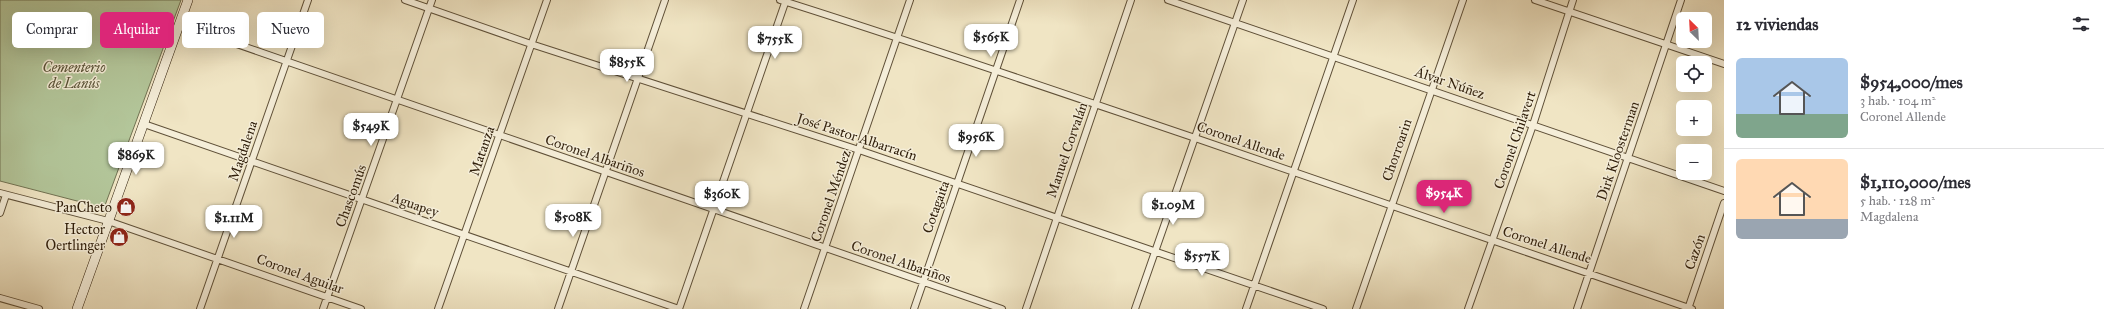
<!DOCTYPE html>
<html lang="es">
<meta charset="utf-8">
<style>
:root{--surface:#fff;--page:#f2f2f3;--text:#2b2b33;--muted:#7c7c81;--line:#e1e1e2;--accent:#db2777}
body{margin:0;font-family:"IM FELL Great Primer",serif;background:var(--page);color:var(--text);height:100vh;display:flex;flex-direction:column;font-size:15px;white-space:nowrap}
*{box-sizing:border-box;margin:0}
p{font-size:13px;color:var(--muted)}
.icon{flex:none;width:22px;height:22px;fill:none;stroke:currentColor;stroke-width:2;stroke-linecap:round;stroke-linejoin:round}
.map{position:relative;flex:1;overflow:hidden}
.sheet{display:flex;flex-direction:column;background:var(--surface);width:380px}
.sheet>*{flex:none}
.hud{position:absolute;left:12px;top:12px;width:380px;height:36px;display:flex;gap:8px}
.needle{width:26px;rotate:336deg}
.controls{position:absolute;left:1676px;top:12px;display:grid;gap:8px}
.controls a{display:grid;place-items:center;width:36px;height:36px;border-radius:6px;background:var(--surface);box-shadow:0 4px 16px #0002;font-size:20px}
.price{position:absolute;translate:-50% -34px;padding:0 9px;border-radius:8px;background:#fff;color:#222;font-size:13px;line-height:26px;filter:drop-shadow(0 1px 2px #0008)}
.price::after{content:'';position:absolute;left:50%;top:24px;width:12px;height:9px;margin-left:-6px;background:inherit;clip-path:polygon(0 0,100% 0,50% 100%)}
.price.active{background:var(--accent);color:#fff}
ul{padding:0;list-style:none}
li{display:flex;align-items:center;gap:12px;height:100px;padding:0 12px}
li+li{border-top:1px solid var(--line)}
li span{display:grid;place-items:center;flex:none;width:112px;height:80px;border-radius:6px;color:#555}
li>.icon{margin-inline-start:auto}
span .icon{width:48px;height:48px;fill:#fffc;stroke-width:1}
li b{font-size:17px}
h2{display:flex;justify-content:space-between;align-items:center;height:48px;padding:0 12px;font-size:17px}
.pill{padding:0 14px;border-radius:6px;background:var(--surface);box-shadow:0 4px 16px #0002;font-size:14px;line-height:36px}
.pill.active{background:var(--accent);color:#fff}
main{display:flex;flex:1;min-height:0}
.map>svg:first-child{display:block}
.green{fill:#b3c69a;stroke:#717252}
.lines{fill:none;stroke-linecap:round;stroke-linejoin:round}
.street-casing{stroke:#5f5038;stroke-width:8}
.secondary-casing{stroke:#2f1e0a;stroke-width:10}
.street{stroke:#f5eed9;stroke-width:6}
.secondary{stroke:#f5eed9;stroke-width:9}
.labels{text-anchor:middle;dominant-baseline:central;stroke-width:3;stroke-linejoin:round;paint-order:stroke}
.park-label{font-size:14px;font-style:italic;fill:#575035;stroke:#f5eed9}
.street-label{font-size:14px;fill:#2f1e0a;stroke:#f5eed9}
.poi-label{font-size:14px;fill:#2f1e0a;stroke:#f5eed9;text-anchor:end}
</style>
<main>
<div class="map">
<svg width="1724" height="309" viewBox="0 0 1724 309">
<rect width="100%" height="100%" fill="#f0e5c4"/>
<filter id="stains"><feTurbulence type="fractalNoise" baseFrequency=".005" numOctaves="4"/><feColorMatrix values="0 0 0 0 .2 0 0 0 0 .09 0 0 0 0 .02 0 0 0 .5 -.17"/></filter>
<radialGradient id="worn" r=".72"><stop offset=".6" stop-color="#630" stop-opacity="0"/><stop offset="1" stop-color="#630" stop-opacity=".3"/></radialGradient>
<path class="green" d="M0 0H181L104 208 0 181Z"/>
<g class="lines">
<g class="street-casing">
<path id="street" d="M405 0 531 44 859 150 1323 309
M780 0C920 44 1059 92 1198 139 1363 195 1528 251 1692 309
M1168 0 1724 191
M1535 0 1724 64
M179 24 1002 309
M144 124 679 309
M0 193 108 221 361 309
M0 213 6 195
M0 298 39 309
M200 309 308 0
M323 309 432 0
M438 309 547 0
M558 309 665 0
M679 309 786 0
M804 309 910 0
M914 309 1020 0
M1026 309 1131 0
M1135 309 1243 0
M1246 309 1353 0
M1356 309 1463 0
M1468 309 1533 125 1573 0
M1577 309 1681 0
M1688 309 1724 203"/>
</g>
<g class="secondary-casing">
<path id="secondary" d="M77 309 188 0"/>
</g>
<use href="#street" class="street"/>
<use href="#secondary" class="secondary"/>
</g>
<defs>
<g id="shop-disc" transform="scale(1)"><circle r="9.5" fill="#8f2418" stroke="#f5eed9"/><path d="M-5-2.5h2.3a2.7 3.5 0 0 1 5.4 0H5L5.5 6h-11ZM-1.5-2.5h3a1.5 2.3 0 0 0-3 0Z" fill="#fff"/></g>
</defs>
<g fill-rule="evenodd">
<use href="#shop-disc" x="126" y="207"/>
<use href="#shop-disc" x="119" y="237"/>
</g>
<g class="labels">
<g class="park-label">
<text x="74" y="67">Cementerio<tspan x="74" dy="16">de Lanús</tspan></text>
</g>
<g class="street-label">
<text transform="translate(1450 83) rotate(19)">Álvar Núñez</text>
<text transform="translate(857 137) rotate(18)">José Pastor Albarracín</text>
<text transform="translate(1515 140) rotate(-71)">Coronel Chilavert</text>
<text transform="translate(1241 141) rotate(19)">Coronel Allende</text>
<text transform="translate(1067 150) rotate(-71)">Manuel Corvalán</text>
<text transform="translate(1397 150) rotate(-71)">Chorroarin</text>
<text transform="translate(243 151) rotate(-71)">Magdalena</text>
<text transform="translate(482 151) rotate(-71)">Matanza</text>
<text transform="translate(1618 151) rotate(-71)">Dirk Kloosterman</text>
<text transform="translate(595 156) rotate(19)">Coronel Albariños</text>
<text transform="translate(351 196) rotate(-70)">Chascomús</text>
<text transform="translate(831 196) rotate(-71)">Coronel Méndez</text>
<text transform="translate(415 205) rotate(19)">Aguapey</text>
<text transform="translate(936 207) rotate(-70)">Cotagaita</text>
<text transform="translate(1547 245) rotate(18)">Coronel Allende</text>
<text transform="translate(1695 252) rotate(-71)">Cazón</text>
<text transform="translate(901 262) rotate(19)">Coronel Albariños</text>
<text transform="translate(300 274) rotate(20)">Coronel Aguilar</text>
</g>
<g class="poi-label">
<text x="112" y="207">PanCheto</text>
<text x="105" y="229">Hector<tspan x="105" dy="16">Oertlinger</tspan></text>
</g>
</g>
<rect width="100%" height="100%" filter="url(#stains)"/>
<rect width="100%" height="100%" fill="url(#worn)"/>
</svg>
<div class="controls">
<a><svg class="needle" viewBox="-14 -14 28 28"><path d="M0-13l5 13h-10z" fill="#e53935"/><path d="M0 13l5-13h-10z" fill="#7c7c81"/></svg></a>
<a><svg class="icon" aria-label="locate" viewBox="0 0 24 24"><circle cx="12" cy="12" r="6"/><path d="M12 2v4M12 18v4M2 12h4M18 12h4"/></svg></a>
<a>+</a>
<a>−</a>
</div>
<b class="price" style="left:991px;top:58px">$565K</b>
<b class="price" style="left:775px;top:60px">$755K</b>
<b class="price" style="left:627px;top:83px">$855K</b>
<b class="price" style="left:371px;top:147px">$549K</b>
<b class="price" style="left:976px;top:158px">$956K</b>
<b class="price" style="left:136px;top:176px">$869K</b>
<b class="price active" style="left:1444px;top:214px">$954K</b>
<b class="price" style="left:722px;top:215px">$360K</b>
<b class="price" style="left:1173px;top:226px">$1.09M</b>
<b class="price" style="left:573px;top:238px">$508K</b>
<b class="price" style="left:234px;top:239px">$1.11M</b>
<b class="price" style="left:1202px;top:277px">$557K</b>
<div class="hud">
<a class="pill">Comprar</a>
<a class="pill active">Alquilar</a>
<a class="pill">Filtros</a>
<a class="pill">Nuevo</a>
</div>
</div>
<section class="sheet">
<h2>12 viviendas<svg class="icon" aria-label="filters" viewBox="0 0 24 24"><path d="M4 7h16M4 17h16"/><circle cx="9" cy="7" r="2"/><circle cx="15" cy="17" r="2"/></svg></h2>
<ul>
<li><span style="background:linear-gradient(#a9c7e8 70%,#7fa58c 0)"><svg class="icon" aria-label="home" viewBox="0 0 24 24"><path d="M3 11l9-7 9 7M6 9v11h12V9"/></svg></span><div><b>$954,000/mes</b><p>3 hab. · 104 m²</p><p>Coronel Allende</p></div></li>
<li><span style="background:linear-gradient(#ffd9b3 75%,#9aa5b1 0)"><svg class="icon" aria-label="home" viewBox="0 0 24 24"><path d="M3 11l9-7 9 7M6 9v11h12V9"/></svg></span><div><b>$1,110,000/mes</b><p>5 hab. · 128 m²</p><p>Magdalena</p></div></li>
</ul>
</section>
</main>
